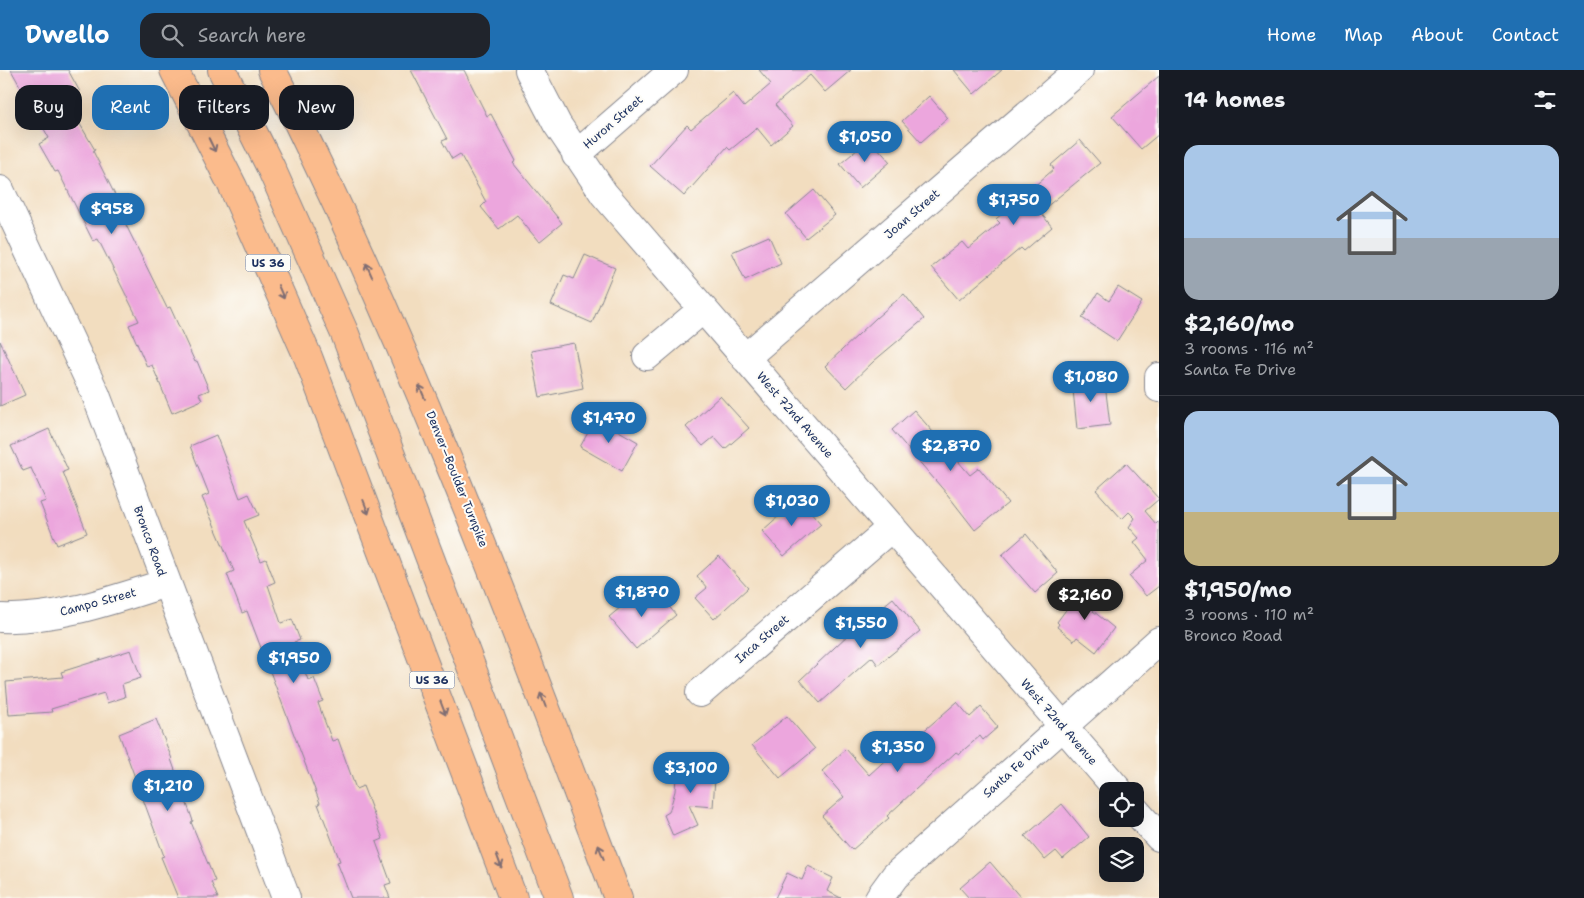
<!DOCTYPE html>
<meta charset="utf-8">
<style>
:root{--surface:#171b24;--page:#20242c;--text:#f1f3f6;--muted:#9ea1a6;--line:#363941;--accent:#1f6fb2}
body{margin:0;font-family:"Shantell Sans",sans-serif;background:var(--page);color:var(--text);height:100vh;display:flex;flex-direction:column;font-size:19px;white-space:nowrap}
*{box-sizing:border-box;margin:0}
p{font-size:16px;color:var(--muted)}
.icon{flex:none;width:28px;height:28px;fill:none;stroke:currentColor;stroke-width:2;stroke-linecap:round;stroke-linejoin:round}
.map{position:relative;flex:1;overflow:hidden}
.panel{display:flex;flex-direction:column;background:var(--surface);width:425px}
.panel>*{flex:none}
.top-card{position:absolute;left:15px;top:15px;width:475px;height:45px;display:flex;gap:10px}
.fabs{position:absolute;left:1099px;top:712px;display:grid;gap:10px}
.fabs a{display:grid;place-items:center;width:45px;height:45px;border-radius:10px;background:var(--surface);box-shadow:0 5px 20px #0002;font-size:25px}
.price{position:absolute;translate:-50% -42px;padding:0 11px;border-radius:18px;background:var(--accent);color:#fff;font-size:16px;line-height:32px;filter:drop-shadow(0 1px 2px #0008)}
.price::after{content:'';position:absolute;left:50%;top:30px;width:15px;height:11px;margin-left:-8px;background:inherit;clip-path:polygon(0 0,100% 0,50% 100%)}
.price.active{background:#222;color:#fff}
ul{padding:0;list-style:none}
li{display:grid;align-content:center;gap:10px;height:265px;padding:0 25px}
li+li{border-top:1px solid var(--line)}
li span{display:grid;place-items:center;height:155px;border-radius:15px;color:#555}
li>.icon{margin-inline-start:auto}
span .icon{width:90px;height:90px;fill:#fffc;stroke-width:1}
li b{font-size:21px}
h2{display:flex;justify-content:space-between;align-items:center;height:60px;padding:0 25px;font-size:21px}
.pill{padding:0 18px;border-radius:15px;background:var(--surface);box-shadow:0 5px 20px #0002;font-size:18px;line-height:45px}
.pill.active{background:var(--accent);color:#fff}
header{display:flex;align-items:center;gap:30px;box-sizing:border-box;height:70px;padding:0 25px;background:var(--accent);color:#fff}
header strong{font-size:24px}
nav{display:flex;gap:28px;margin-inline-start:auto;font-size:18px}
.search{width:350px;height:45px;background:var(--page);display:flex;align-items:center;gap:12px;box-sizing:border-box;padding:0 18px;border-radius:15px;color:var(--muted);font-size:19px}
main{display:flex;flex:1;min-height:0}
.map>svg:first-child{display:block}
.building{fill:#eca6dd}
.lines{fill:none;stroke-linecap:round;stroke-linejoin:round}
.minor-casing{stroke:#86868e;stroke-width:30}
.highway-casing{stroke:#86868e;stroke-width:30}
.minor{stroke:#fff;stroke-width:28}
.highway{stroke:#fbbb8c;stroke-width:28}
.oneway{stroke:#806e73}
.labels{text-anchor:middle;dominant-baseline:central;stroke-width:4;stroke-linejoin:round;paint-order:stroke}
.shield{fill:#fdfcf7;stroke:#5f6c8c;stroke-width:1}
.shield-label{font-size:11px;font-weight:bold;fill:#1b2f5e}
.street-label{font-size:12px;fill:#1b2f5e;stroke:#fdfcf7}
</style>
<header>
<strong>Dwello</strong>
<div class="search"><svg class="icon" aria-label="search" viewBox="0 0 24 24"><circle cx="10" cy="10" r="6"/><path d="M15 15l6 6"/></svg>Search here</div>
<nav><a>Home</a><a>Map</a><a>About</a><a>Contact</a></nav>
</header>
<main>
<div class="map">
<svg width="1159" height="828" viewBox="0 0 1159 828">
<rect width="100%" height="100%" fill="#fdfcf7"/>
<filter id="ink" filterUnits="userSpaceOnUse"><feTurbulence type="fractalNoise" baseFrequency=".02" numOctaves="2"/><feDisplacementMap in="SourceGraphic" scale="10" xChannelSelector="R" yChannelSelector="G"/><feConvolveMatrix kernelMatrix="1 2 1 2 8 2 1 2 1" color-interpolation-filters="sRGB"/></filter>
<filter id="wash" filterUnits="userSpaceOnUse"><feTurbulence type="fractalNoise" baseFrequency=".0096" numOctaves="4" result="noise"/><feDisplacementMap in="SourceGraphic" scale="20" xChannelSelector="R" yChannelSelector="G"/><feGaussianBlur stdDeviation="1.12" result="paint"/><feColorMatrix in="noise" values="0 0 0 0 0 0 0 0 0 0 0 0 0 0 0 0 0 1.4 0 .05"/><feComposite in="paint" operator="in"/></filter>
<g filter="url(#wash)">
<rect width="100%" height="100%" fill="#f2ddbf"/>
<g id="blocks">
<path class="building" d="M11 0H68L80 22 66 30 95 80 93 81 129 153 126 155 167 238 170 237 195 292 197 291 209 320 199 324 202 330 172 343 152 295 147 297 129 255 139 251 98 169 93 171 58 101 55 102 39 74 49 68Z
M411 0H464L487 46 491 44 516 91 513 93 562 153 539 172 517 145 499 159 481 137 486 132 460 84 452 89 442 71 447 69Z
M759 0H851L825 22 810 5 775 35 793 56 771 75 757 58 730 80 727 77 684 126 650 96 687 55 691 59 733 23 744 37 771 14Z
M954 0H1002L974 24Z
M1159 6V64L1141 79 1112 46Z
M929 26 948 48 921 72 902 51Z
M870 69 890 92 860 118 840 94Z
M1080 70 1100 93 1040 142 1052 157 1024 181 1021 178 959 230 931 197 962 172 968 179 1000 153 996 149 1054 99 1051 95Z
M814 120 835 145 806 168 786 144Z
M769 166 781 193 745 210 732 182Z
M585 185 615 198 592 253 551 235 564 205 574 209Z
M1118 217 1142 232 1117 271 1082 248 1098 223 1109 231Z
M904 224 924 249 874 291 846 318 825 296 876 248Z
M0 271 25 325 0 336Z
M574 273 583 318 540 327 531 281Z
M1104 306 1110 355 1077 359 1072 310Z
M720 326 749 358 725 379 714 367 703 376 686 357Z
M914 340 970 405 979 398 1008 433 975 460 947 424 892 360Z
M596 348 638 372 622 401 580 377Z
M49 359 68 400 63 402 87 463 57 475 40 433 46 431 31 398 23 401 11 376Z
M216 365 240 428 249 424 259 445 244 451 261 491 266 489 275 512 268 515 281 553 292 549 300 570 294 572 308 610 314 608 323 631 318 633 332 671 338 669 356 719 363 716 383 769 376 772 391 813 385 815 390 828H351L337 792 340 791 318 734 320 733 247 541 242 543 227 504 234 501 202 427 209 424 190 376Z
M1126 393 1159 429 1145 441 1156 454 1159 451V516L1146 526 1129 506 1148 490 1134 472 1139 468 1129 457 1135 448 1129 442 1122 449 1096 420Z
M799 428 821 454 784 486 762 461Z
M1026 464 1058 503 1035 523 1002 485Z
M719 486 748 518 714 549 695 528 707 518 697 506Z
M1082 518 1100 531 1093 541 1114 558 1096 582 1077 567 1074 571 1057 557 1059 554 1057 552Z
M639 522 647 532 658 523 676 545 636 579 609 547Z
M893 528 920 561 878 595 872 587 820 633 800 610 851 562Z
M131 580 141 608 122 614 125 627 107 633 104 623 51 639 52 642 9 645 6 612 63 607 61 602Z
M957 632 970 647 981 637 998 657 983 670 980 666 959 684 956 682 887 746 889 748 852 780 822 746 844 727 822 701 846 679 869 705 916 662 919 665Z
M787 646 815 679 780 708 752 675Z
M156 649 172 689H171L193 751 191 752 215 811 211 812 218 828H178L161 787 164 786 119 664Z
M677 692 716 694 713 737 689 735 698 755 673 766 664 745 669 742 675 721Z
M1062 734 1089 767 1063 789 1056 781 1045 790 1025 766Z
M990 792 1021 828H969L960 818Z
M808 796 833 808 827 821 841 828H775L787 803 802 810Z"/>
</g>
</g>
<g filter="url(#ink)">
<use href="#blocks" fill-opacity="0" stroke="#86868e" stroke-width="1"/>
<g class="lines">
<g class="minor-casing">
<path id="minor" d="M529 0 557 54 604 124 1119 721
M576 85 674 0
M0 120 96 325 286 828
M647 286 703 239
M745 288 1079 0
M1159 307V318
M0 548C57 550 112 530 166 513
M700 623 892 457
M1135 740 1159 767
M879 828 895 806 1159 571"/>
</g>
<g class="highway-casing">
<path id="highway" d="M174 0 233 117 308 287 513 828
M222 0 271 98 345 264 559 828
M272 0C408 270 511 546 618 828"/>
</g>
<use href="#minor" class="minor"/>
<use href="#highway" class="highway"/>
</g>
<defs><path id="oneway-shaft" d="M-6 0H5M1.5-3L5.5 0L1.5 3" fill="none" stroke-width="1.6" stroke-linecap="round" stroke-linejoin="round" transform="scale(1.25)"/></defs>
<g class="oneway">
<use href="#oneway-shaft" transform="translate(212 75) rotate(64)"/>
<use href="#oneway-shaft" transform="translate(369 200) rotate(-114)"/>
<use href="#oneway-shaft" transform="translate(281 222) rotate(66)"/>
<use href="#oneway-shaft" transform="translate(422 322) rotate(-113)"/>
<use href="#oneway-shaft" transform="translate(366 437) rotate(69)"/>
<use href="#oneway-shaft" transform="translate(543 630) rotate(-111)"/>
<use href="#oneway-shaft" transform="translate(443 638) rotate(69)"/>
<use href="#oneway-shaft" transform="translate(601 782) rotate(-111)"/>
<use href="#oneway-shaft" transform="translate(499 791) rotate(70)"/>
</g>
</g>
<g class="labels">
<g class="shield">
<rect x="245.5" y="184.5" width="45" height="17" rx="4"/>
<rect x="409.5" y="601.5" width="45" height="17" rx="4"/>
</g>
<g class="shield-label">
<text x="268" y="193">US 36</text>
<text x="432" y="610">US 36</text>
</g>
<g class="street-label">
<text transform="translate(613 52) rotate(-41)">Huron Street</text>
<text transform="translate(912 144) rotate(-41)">Joan Street</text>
<text transform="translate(795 345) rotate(49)">West 72nd Avenue</text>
<text transform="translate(457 409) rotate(68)">Denver–Boulder Turnpike</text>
<text transform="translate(150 471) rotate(70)">Bronco Road</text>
<text transform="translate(98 532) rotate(-15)">Campo Street</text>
<text transform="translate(762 569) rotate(-41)">Inca Street</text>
<text transform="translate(1059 652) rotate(49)">West 72nd Avenue</text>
<text transform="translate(1016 697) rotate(-42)">Santa Fe Drive</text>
</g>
</g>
</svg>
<div class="fabs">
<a><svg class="icon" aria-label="locate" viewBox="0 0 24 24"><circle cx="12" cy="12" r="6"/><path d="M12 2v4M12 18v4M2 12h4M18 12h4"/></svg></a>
<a><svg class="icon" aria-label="layers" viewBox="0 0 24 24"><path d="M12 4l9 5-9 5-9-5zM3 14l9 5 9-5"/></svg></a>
</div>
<b class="price" style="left:865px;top:93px">$1,050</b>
<b class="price" style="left:1014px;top:156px">$1,750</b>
<b class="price" style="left:112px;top:165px">$958</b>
<b class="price" style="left:1091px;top:333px">$1,080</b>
<b class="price" style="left:609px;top:374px">$1,470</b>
<b class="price" style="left:951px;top:402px">$2,870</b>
<b class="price" style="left:792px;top:457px">$1,030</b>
<b class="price" style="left:642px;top:548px">$1,870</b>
<b class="price active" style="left:1085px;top:551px">$2,160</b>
<b class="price" style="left:861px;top:579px">$1,550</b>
<b class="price" style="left:294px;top:614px">$1,950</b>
<b class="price" style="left:898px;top:703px">$1,350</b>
<b class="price" style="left:691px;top:724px">$3,100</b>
<b class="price" style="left:168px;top:742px">$1,210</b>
<div class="top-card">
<a class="pill">Buy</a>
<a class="pill active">Rent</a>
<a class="pill">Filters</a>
<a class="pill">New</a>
</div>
</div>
<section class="panel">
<h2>14 homes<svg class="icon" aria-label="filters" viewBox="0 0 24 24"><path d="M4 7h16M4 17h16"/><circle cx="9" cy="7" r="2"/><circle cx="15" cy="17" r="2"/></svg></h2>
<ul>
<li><span style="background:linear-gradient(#a9c7e8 60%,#9aa5b1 0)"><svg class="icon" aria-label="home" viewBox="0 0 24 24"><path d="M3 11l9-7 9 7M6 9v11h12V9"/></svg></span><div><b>$2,160/mo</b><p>3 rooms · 116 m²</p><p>Santa Fe Drive</p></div></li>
<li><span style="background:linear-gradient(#a9c7e8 65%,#c2b280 0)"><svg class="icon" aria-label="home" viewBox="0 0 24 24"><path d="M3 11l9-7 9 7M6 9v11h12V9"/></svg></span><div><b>$1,950/mo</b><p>3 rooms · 110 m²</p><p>Bronco Road</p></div></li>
</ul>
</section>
</main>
